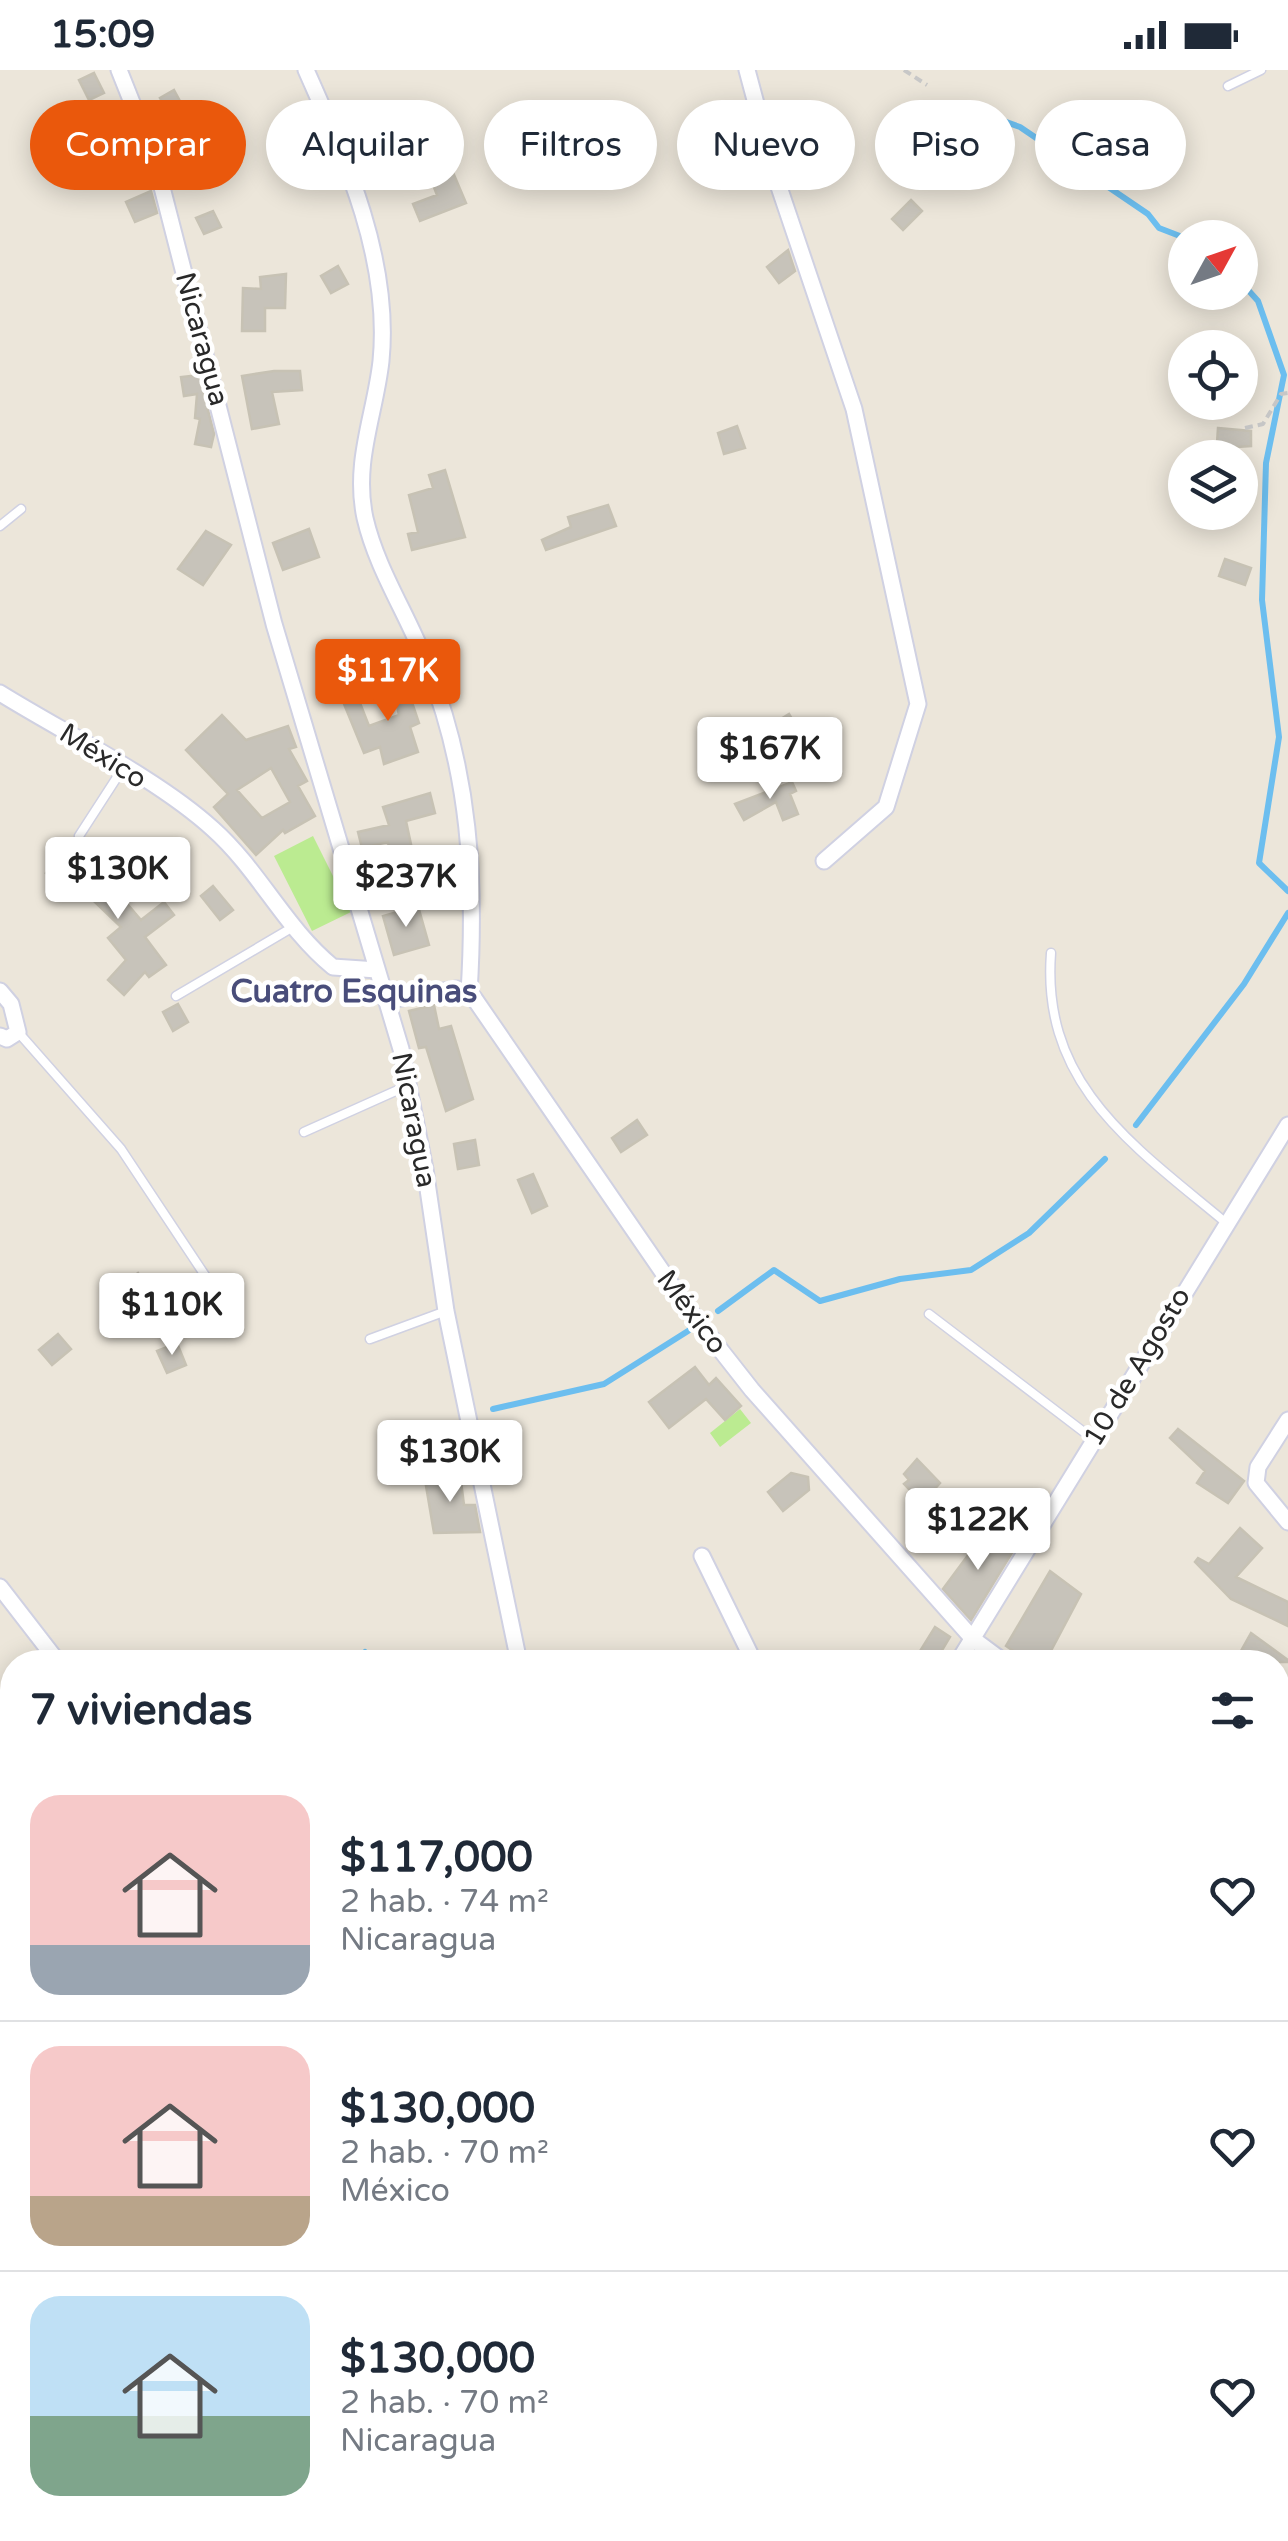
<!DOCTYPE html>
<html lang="es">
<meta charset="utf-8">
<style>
:root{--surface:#fff;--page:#f6f6f7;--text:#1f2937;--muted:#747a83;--line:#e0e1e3;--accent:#ea580c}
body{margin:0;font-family:"Varela Round",sans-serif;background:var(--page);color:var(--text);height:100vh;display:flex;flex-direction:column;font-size:38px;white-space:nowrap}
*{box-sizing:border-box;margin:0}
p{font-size:32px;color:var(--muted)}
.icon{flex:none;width:55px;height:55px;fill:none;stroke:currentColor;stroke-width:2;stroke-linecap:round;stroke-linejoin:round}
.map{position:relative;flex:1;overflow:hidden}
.drawer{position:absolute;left:0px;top:1580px;width:1290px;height:892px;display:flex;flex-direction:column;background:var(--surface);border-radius:40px 40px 0 0;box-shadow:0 5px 25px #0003}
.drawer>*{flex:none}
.banner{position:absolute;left:30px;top:30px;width:1230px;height:90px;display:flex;gap:20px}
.needle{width:65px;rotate:50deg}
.fabs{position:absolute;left:1168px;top:150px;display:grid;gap:20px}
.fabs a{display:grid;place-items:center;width:90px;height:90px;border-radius:50%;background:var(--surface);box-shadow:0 5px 25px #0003;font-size:50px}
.price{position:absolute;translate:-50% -85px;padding:0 22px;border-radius:10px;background:#fff;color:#222;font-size:32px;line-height:65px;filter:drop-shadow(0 2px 5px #0008)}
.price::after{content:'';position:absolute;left:50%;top:60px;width:30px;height:22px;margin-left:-15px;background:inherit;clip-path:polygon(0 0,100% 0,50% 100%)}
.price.current{background:var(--accent);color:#fff}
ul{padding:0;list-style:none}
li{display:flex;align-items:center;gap:30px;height:250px;padding:0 30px}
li+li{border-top:2px solid var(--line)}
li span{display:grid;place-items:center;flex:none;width:280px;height:200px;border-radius:30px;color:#555}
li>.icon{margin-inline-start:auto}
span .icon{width:120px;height:120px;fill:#fffc;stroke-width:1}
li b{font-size:42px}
h2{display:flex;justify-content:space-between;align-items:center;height:120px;padding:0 30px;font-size:42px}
.pill{padding:0 35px;border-radius:45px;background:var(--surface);box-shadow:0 5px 25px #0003;font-size:35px;line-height:90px}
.pill.current{background:var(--accent);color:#fff}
.status{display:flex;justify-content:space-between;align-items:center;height:70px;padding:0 50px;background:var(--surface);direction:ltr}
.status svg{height:28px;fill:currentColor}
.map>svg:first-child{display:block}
.pitch{fill:#bbeb91}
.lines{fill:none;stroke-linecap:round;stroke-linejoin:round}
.stream{stroke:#6cbeef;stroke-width:6}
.building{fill:#c7c3ba;stroke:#c7c2b4;stroke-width:2.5;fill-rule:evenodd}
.service-casing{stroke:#d0d1e2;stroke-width:11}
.minor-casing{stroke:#d0d1e2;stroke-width:19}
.tertiary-casing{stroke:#d0d1e2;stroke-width:24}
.path{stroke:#c7c7c7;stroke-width:4;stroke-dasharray:8 5;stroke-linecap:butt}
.service{stroke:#fff;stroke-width:8}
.minor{stroke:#fff;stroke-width:15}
.tertiary{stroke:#fff;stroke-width:20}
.labels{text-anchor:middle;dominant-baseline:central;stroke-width:9;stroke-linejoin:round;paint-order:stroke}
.street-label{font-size:28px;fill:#292929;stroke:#fff}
.quarter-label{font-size:32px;font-weight:bold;fill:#494d7a;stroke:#fff}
</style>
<div class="status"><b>15:09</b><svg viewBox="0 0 49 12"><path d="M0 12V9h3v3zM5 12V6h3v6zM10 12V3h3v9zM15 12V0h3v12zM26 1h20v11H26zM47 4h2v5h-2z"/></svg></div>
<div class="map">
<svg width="1288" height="2471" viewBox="0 0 1288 2471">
<rect width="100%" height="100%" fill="#ece6da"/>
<path class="pitch" d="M313 766 351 842 312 861 274 786Z
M740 1339 751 1353 720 1377 710 1363Z"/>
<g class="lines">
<path class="stream" d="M978 42 1020 57 1148 144 1159 158 1185 168
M1205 168 1208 159 1212 168
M1240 211 1258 231 1284 305 1266 393 1262 530 1279 667 1259 793 1288 821
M1136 1055 1244 914 1288 843
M718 1241 774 1200 820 1231 900 1209 971 1200 1029 1163 1105 1089
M493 1339 604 1314 688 1261
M355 1592 365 1582"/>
</g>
<path class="building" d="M94 3 104 23 89 30 79 10Z
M174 20 188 46 174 53 160 28Z
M127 49 134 67 106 77 99 59Z
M747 59 756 78 724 94 714 76Z
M198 73 204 89 178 100 172 84Z
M449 93 466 133 420 151 413 134 437 125 428 102Z
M151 121 157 143 135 152 126 132Z
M911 130 922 141 903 160 892 149Z
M213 141 221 157 204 164 196 148Z
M788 180 795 201 779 213 767 197Z
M338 196 348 214 331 223 321 206Z
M286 204 285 238H265V261H242L243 218 261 219 260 207Z
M274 301H300L302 320 272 322 279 354 252 359 242 306Z
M199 305 214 364 211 377 195 374 200 349 195 348 197 324 184 326 181 307Z
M737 356 745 378 724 384 718 363Z
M1218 358 1251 361V376L1236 377 1234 388H1216Z
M445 400 465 467 412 480 408 464 418 462 409 425 433 418 429 405Z
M608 435 616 456 546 480 542 470 571 457 568 447Z
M309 459 319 487 283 500 273 473Z
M206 461 231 475 203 515 178 499Z
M1225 489 1251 498 1245 515 1219 506Z
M370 593 375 609 350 617 345 601Z
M399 594 419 653 410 657 418 682 384 694 380 677 364 683 344 634 358 628 369 656 399 645 388 597Z
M789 644 799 661 778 674 768 657Z
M222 645 246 670 288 656 296 677 289 679 307 711 298 716 315 746 285 763 283 760 256 785 214 737 228 724 186 680ZM271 698 290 732 262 748 237 720Z
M792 712 796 721 790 724 798 744 783 750 776 732 744 750 735 734Z
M430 723 435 743 406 751 412 779 390 783 388 772 362 778 358 762 389 755 383 737Z
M63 782 95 807 100 802 141 850 164 832 174 845 145 867 166 895 149 907 145 902 124 925 108 910 126 890 108 868 121 857 71 809 64 817 46 803Z
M213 816 233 840 220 850 201 826Z
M418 836 429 875 394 885 383 846Z
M178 934 188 952 173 961 163 942Z
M434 935 439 959 451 956 473 1029 446 1041 426 977 419 978 409 941Z
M637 1050 647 1065 621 1082 612 1068Z
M475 1070 479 1095 458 1099 454 1074Z
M533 1104 547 1136 532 1143 518 1110Z
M138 1203 151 1222 131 1236 118 1218Z
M58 1264 71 1279 52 1295 39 1280Z
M177 1273 186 1295 167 1303 157 1281Z
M695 1297 709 1315 716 1308 741 1336 725 1350 706 1329 669 1358 649 1332Z
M1178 1359 1244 1411 1228 1433 1197 1413 1205 1401 1170 1368Z
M917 1389 940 1413 922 1433 904 1414 909 1410 904 1404Z
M791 1403 808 1407 809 1420 783 1441 768 1422Z
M424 1404H460L464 1435H475L480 1462 434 1463Z
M989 1457 1013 1481 971 1550 943 1519Z
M1240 1458 1262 1478 1236 1507 1288 1532V1556L1231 1529 1195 1492 1198 1488 1209 1494Z
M1050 1501 1081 1524 1045 1592H1029L1006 1576Z
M935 1557 950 1567 935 1592H929L917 1586Z
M1251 1563 1288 1590V1592H1255L1241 1581Z"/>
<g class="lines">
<g class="service-casing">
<path id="service" d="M1228 16 1261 0
M0 456 21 439
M79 766 123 698
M1051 883C1041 1015 1134 1076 1225 1152
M176 926 293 857
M18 962 121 1079 226 1237
M304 1062 409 1015
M929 1244 1093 1369
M370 1269 446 1241
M1278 1663 1288 1671
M1282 2015 1288 2006"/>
</g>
<g class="minor-casing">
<path id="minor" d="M119 0 155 90 274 554 401 979 425 1099 446 1241 519 1592
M306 0C346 90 391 190 381 291 375 345 353 392 365 448 377 500 408 545 427 595 470 702 476 810 469 923
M747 0 776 108 854 339 918 634 886 737 824 791
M0 623C66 664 157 708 213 759 259 800 285 858 333 897L377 900
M0 921 11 934 18 962 7 969 0 966
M388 930 457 919 474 928 686 1236 752 1320 973 1569 1004 1592
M1288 1350 1258 1397 1256 1413 1288 1452
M702 1486 754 1592
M0 1517 58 1592
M958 1592 1288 1055
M1278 1739 1288 1725
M0 1740 12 1732
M1278 1802 1288 1810
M627 2460 643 2471
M415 2471 422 2460
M703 2471 713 2460"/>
</g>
<g class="tertiary-casing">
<path id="tertiary" d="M1278 2347 1288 2331
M1278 2413 1288 2398
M1192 2471 1200 2460
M1237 2471 1245 2460"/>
</g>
<path class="path" d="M904 0 927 15
M1245 358 1263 354 1281 324 1288 323"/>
<use href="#service" class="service"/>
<use href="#minor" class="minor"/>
<use href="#tertiary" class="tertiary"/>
</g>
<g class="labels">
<g class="street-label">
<text transform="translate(202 269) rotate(75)">Nicaragua</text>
<text transform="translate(103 686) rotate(32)">México</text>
<text transform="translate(414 1050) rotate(79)">Nicaragua</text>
<text transform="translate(692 1242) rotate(53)">México</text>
<text transform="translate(1137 1297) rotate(-59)">10 de Agosto</text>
</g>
<g class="quarter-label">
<text x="354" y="922">Cuatro Esquinas</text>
</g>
</g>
</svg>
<div class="fabs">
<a><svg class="needle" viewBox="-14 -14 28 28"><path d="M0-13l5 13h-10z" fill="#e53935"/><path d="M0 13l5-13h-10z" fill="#747a83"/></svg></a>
<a><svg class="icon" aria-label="locate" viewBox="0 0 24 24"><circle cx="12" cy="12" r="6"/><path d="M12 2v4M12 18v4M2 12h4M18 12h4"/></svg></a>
<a><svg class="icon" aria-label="layers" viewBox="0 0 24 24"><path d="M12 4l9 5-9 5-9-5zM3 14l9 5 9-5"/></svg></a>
</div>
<b class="price current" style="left:388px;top:654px">$117K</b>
<b class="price" style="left:770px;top:732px">$167K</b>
<b class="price" style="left:118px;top:852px">$130K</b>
<b class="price" style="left:406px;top:860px">$237K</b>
<b class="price" style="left:172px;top:1288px">$110K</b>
<b class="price" style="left:450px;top:1435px">$130K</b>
<b class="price" style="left:978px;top:1503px">$122K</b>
<div class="banner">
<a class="pill current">Comprar</a>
<a class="pill">Alquilar</a>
<a class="pill">Filtros</a>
<a class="pill">Nuevo</a>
<a class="pill">Piso</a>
<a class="pill">Casa</a>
</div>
<section class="drawer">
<h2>7 viviendas<svg class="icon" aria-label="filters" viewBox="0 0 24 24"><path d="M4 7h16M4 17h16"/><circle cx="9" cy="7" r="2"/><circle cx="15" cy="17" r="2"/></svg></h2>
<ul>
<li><span style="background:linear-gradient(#f6c9c9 75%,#9aa5b1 0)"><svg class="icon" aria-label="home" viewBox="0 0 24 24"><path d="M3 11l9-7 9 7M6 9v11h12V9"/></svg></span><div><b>$117,000</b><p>2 hab. · 74 m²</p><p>Nicaragua</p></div><svg class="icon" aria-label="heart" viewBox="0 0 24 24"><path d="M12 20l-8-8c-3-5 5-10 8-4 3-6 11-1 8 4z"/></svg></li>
<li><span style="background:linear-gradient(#f6c9c9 75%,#b9a48a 0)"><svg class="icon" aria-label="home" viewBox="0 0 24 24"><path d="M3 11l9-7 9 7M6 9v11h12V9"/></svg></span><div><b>$130,000</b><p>2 hab. · 70 m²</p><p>México</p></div><svg class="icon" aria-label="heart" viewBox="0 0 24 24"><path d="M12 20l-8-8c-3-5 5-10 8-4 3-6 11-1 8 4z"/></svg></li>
<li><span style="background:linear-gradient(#bfe0f5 60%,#7fa58c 0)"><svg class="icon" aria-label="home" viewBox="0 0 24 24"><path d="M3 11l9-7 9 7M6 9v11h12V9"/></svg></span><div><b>$130,000</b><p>2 hab. · 70 m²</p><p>Nicaragua</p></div><svg class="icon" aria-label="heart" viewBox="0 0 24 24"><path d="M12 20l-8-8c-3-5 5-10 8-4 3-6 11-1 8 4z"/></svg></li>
</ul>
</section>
</div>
